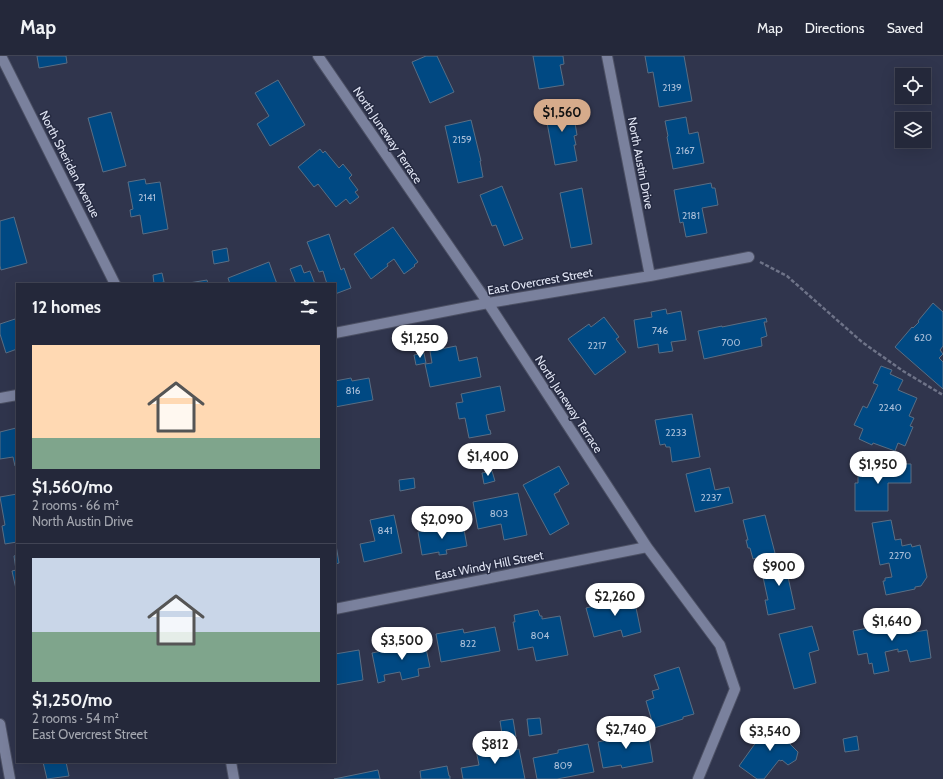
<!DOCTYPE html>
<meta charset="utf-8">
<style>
:root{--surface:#24283a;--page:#303445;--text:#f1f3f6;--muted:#a3a6af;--line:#414454;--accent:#d6ab8b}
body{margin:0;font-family:Cabin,sans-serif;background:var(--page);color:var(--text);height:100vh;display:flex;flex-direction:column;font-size:15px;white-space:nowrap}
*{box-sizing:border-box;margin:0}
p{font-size:13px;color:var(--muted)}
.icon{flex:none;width:22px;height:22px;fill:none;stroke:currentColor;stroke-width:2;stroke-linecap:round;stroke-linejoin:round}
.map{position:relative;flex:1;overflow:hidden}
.panel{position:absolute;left:16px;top:227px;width:320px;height:480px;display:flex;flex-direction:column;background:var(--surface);border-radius:0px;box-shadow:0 4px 16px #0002,0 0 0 1px var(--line)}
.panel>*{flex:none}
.fabs{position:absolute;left:895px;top:12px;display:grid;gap:8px}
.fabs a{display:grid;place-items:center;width:36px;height:36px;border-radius:0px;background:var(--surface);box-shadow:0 4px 16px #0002,0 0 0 1px var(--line);font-size:20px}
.price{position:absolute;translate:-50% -34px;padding:0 9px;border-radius:14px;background:#fff;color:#222;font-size:13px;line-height:26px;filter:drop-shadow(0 1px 2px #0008)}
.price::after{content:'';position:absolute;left:50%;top:24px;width:12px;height:9px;margin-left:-6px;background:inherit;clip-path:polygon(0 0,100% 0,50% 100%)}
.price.current{background:var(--accent);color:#111}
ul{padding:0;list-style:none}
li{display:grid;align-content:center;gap:8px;height:212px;padding:0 16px}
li+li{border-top:1px solid var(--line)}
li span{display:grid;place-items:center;height:124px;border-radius:0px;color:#555}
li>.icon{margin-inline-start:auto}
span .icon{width:72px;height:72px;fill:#fffc;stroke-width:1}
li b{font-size:17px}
h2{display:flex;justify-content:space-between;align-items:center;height:48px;padding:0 16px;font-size:17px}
header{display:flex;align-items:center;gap:24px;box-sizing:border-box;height:56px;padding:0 20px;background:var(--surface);border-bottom:1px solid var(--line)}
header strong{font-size:19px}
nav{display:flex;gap:22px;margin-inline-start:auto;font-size:14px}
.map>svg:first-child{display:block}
.building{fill:#004983;stroke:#5a6e84}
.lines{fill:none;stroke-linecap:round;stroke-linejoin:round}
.street-casing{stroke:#4c5064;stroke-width:12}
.path{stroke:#6e7388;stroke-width:2.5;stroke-dasharray:4 2;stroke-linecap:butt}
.street{stroke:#7a819d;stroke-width:10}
.labels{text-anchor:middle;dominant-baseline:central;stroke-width:3;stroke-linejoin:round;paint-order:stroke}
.number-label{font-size:10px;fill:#a9bed8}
.street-label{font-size:12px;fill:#e1e5f4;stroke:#262b42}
</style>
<header>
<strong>Map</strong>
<nav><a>Map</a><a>Directions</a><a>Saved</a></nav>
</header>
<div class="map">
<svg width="943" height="723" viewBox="0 0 943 723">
<rect width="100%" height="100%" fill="#30354d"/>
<path class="building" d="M37 0H66L67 7 39 12Z
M426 0H437L454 36 430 47 412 6Z
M533 0H563L564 8 560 9 564 29 539 33Z
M645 0H684L692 45 659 51 653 16 648 17Z
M278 24 305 69 270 90 257 68 269 60 255 37Z
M567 46 569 56 573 55 577 79 574 80 576 89H574L577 105 555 109 544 51Z
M111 56 126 110 103 116 88 62Z
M686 61 689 78 698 76 704 107 673 113 667 81 668 80 665 65Z
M471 64 481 105H480L483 121 458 127 445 70Z
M320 93 323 97 325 95 339 112 343 108 352 119 349 122 358 134 355 136 359 141 350 148 346 143 336 151 318 128 314 131 298 111Z
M145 123 146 128 160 126 168 173 143 178 140 159 131 161 130 154 133 153 128 126Z
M711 127 712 132H715L718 149 702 152 707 177 686 181 683 166 680 167 674 134Z
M502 130 523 183 504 190 496 169 492 170 480 139Z
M582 132 592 188 571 192 560 137Z
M14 161 27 207 1 214 0 210V165Z
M393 171 418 206 414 209 415 210 404 218 394 203 387 208 388 210 371 223 354 198Z
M329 178 341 214 344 212 351 232 335 238V228H327L323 215 319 216 307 186Z
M227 192 229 205 214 208 212 195Z
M269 206 277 228H230L228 222Z
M301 209 304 217 310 215 315 228H296L290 213Z
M162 217 164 226 154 228 153 219Z
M207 224 208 228H183Z
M933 247 943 256V290L940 294 943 298 939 302 943 306V333L895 291 912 271 913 272 919 266 918 265Z
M666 253 667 258 681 255 686 284 671 286 673 295 659 297 658 288 638 292 634 264 652 261 651 256Z
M604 261 619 281 616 283 626 296 595 319 568 283 589 268 591 271Z
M766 262 767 266H764L767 280 761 282 762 290 704 303 698 275 722 270V271Z
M15 263 17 268V293L6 297 0 278V268Z
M456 290 459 305 477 301 481 321 430 331 425 308 432 307 430 295Z
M424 297 426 307 416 309 414 299Z
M881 310 892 314 890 318 903 324 898 334 917 342 909 360 914 362 910 370 913 371 905 390 898 387 895 395 873 387 872 389 859 383 863 373 854 369 863 350 867 352 878 329 873 327Z
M351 322 352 325 369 322 373 344 335 351V325Z
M500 330 505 355 486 359 489 374H490L491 378 469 382 465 362 459 363 456 347 463 346 461 338Z
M692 358 700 401 672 406 670 391H666L665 388 660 389 655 364Z
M16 372 17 376V410H15L13 401 0 403V376Z
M862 407 911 408V427H888V455H855V427H858V413H862Z
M559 410 569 428 559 434 560 435 554 438 569 468 550 479 523 429Z
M710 412 715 434 729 431 733 447 695 456 686 418Z
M492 415 495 425 484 428 482 417Z
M414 422 415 432 400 435 399 424Z
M518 437 527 479 504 484 501 468 478 473 473 446Z
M17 438V486L5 488 2 470 5 469 0 441Z
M394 459 402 497 364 506 360 488 375 485 370 464Z
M765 459 775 497 753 503 750 492H748L746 484H748L743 464Z
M891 464 895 484 901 483 902 490 911 488 912 491 920 489 927 521 921 530 915 531V533L886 539 883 525H885V522L892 521 889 507 880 509 872 467Z
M463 468 467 490 446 494 447 498 439 499V496L422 499 418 476Z
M335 483 339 507 335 508Z
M17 499V533H16L12 515 16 514 14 500Z
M795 504 798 519 788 521 795 553 768 559 765 544H768L761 512Z
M633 537 641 576 623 581 621 574 594 581 586 552 611 546 610 543Z
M538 554 540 560H542V563L560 560 568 599 536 605 533 591 518 594 513 566H515L514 559Z
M904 558 905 564 915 562 918 573 915 574V576L927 574 931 602 910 606 907 594 898 596V593L885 596 889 615 874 618 872 607 869 608 867 597 858 599 853 575 882 569 883 573 893 571 891 561Z
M812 570 819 594 809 597 816 627 794 633 779 578Z
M495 571 500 595 441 606 436 578 463 573 464 577Z
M424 583 430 611 418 613 419 620 402 624 400 616 384 619 385 625 378 627 372 597 407 590V587Z
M359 594 363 624 335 629V598Z
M679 611 694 658 683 661V663L654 672 646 645 654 642 652 635 659 633 654 619Z
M540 662 542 678 529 680 527 663Z
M513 663 516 681 503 684 500 665Z
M772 664 795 682 790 688 798 696 796 704 788 709 782 704 781 705 779 704 764 723H757L739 710Z
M632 672 634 679 648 676 653 706 622 712 621 709 603 712 598 686 616 682 615 676Z
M857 680 859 694 845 696 843 683Z
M488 686 489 695 502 693 503 696 519 693 525 723H463L461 712 479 709 475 689Z
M588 688 594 716 557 723H537L533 702 558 697V694Z
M43 706H66L69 720 47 723Z
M447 710 449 720H450V723H421L420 715Z
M378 714 380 723H334Z"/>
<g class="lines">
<g class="street-casing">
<path id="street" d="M1 0 115 228
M318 0 488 247 647 491 720 589 735 633 698 723
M607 0 650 220
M335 277 488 247 650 220 749 201
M0 342 17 339
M335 553 647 491
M0 668 10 723
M231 706 234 723"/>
</g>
<path class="path" d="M760 206 787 220 862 286 903 315 943 339"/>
<use href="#street" class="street"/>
</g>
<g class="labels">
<g class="number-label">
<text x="672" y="31">2139</text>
<text x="462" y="83">2159</text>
<text x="685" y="94">2167</text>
<text x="147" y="141">2141</text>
<text x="691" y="159">2181</text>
<text x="660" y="274">746</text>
<text x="923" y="281">620</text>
<text x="731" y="286">700</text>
<text x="597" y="289">2217</text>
<text x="353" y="334">816</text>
<text x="890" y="351">2240</text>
<text x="676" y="376">2233</text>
<text x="711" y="441">2237</text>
<text x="499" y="457">803</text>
<text x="385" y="474">841</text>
<text x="900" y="499">2270</text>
<text x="540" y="579">804</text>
<text x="468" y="587">822</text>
<text x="563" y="709">809</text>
</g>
<g class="street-label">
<text transform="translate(388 79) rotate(56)">North Juneway Terrace</text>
<text transform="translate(641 107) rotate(79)">North Austin Drive</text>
<text transform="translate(70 108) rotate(63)">North Sheridan Avenue</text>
<text transform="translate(540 225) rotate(-10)">East Overcrest Street</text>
<text transform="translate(569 348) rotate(57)">North Juneway Terrace</text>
<text transform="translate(489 509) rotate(-11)">East Windy Hill Street</text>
</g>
</g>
</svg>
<div class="fabs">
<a><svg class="icon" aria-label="locate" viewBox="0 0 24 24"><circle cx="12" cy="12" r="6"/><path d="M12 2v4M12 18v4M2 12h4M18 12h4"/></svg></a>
<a><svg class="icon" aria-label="layers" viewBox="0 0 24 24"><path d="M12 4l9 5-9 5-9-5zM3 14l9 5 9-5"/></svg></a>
</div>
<b class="price current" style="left:562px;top:77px">$1,560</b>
<b class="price" style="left:420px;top:303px">$1,250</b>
<b class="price" style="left:488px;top:421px">$1,400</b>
<b class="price" style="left:878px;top:429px">$1,950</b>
<b class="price" style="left:442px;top:484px">$2,090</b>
<b class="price" style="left:779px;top:531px">$900</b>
<b class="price" style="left:615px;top:561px">$2,260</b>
<b class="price" style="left:892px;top:586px">$1,640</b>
<b class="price" style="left:402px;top:605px">$3,500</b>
<b class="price" style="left:626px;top:694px">$2,740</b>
<b class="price" style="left:770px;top:696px">$3,540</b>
<b class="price" style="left:495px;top:709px">$812</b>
<section class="panel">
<h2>12 homes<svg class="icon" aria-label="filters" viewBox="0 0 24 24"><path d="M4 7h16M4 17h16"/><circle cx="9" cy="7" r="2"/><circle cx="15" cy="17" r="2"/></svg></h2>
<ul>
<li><span style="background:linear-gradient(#ffd9b3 75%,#7fa58c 0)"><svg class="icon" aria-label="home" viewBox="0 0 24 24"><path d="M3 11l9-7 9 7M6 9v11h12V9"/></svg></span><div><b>$1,560/mo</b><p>2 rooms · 66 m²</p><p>North Austin Drive</p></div></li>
<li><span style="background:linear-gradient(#c9d6e8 60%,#7fa58c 0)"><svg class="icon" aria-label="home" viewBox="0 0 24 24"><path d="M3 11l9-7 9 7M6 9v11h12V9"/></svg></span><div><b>$1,250/mo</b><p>2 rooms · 54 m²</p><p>East Overcrest Street</p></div></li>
</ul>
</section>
</div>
